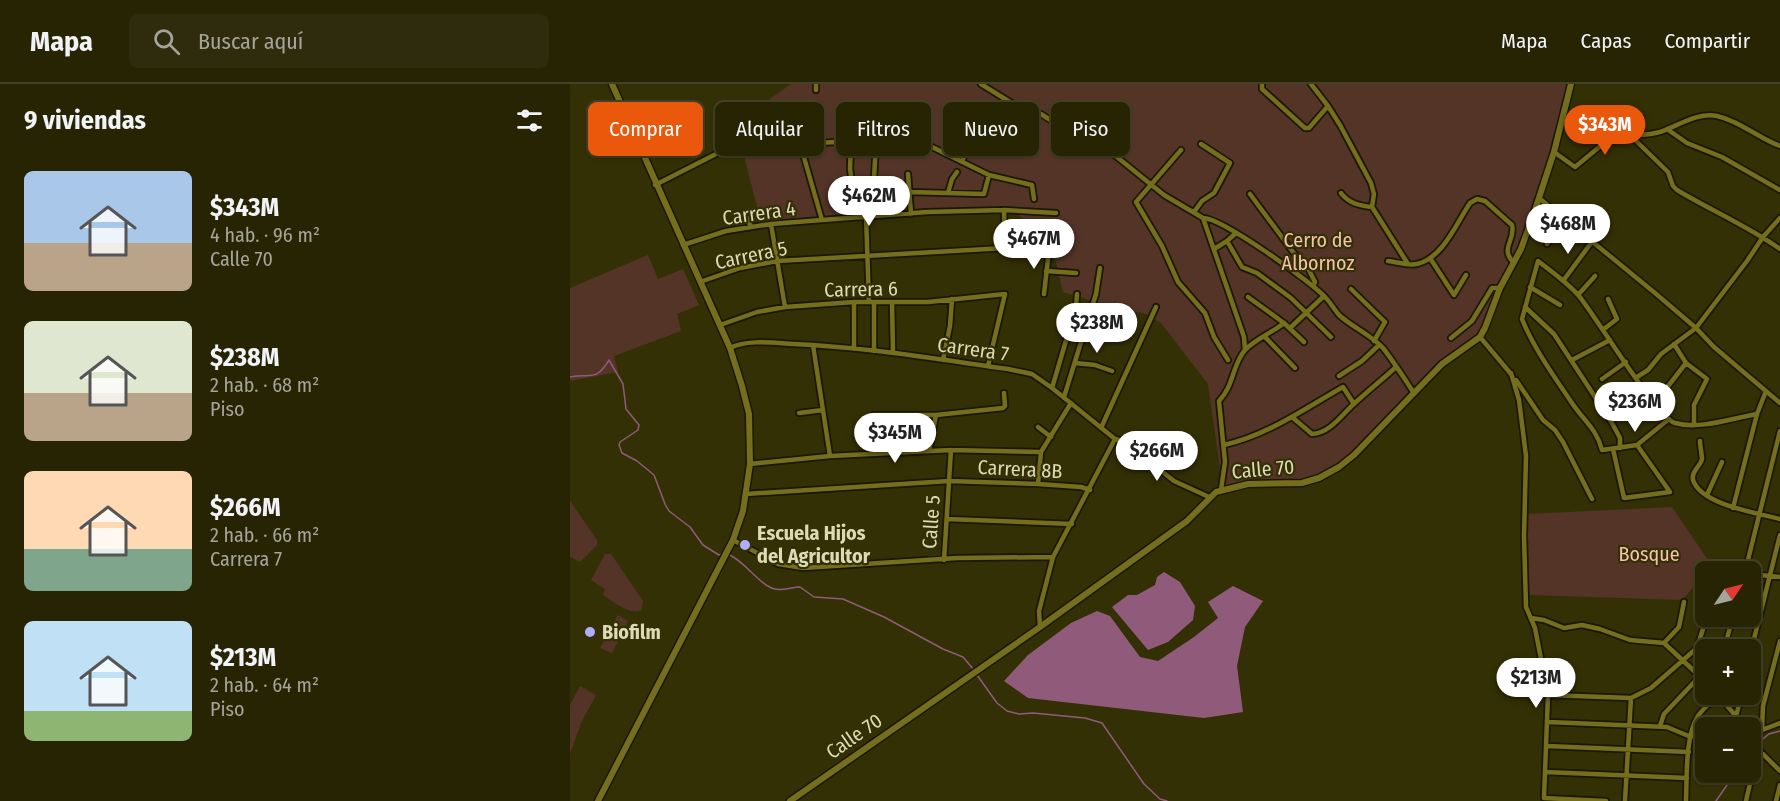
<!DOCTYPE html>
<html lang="es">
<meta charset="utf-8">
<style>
:root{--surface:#272404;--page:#2f2c0e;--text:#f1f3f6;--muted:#a4a49a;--line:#434126;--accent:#ea580c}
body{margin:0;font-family:"Fira Sans Condensed",sans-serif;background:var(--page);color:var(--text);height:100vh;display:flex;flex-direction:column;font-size:22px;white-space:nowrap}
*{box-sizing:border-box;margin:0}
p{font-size:20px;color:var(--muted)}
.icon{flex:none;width:33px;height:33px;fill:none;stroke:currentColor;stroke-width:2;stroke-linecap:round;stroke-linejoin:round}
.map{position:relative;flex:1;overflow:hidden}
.sheet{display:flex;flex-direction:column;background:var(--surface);width:570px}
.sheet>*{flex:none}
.guide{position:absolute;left:18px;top:18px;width:570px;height:54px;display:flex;gap:12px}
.needle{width:39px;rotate:55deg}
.tools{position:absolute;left:1125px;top:477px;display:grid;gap:12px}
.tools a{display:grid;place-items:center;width:66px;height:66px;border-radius:9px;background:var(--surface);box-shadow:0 2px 4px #0004,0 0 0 2px var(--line);font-size:30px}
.price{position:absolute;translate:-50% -51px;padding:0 14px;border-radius:21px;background:#fff;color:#222;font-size:20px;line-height:39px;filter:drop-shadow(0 2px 3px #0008)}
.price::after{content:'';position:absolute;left:50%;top:36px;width:18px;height:14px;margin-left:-9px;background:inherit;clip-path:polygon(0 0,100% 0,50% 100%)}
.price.active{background:var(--accent);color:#fff}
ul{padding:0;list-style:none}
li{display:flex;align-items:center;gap:18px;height:150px;padding:0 24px}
li span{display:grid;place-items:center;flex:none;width:168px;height:120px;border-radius:9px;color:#555}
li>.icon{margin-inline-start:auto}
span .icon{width:72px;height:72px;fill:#fffc;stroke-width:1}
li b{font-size:26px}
h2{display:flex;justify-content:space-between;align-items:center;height:72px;padding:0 24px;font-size:26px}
.chip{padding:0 21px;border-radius:9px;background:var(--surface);box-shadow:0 2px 4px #0004,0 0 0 2px var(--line);font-size:21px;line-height:54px}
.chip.active{background:var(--accent);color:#fff}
header{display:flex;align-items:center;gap:36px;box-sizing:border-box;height:84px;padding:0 30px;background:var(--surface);border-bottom:2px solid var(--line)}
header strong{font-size:28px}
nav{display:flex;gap:33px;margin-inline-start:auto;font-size:21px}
.search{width:420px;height:54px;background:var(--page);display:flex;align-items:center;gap:15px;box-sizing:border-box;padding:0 21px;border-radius:9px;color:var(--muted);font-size:22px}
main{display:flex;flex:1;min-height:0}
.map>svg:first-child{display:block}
.green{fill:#543427}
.water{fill:#905b7a}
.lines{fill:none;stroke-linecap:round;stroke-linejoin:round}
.stream{stroke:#905b7a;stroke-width:1.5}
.minor-casing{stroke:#1a1802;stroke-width:8}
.tertiary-casing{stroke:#1a1802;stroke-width:9}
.minor{stroke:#756e1c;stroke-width:4.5}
.tertiary{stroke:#756e1c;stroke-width:6}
.poi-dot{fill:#aeaefa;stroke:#343005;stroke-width:2}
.labels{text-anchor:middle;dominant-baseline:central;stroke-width:4.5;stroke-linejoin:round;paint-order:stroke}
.street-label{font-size:20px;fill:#dddab5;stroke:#343005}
.park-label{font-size:20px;fill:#f6c2ad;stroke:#343005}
.poi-label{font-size:20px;font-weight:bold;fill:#dddab5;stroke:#343005;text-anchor:start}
</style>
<header>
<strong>Mapa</strong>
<div class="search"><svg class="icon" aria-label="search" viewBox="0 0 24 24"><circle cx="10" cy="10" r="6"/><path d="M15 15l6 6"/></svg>Buscar aquí</div>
<nav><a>Mapa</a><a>Capas</a><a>Compartir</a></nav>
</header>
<main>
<section class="sheet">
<h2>9 viviendas<svg class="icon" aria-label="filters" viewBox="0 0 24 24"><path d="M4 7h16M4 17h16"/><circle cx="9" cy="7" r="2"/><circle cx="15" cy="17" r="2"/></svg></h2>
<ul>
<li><span style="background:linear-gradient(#a9c7e8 60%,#b9a48a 0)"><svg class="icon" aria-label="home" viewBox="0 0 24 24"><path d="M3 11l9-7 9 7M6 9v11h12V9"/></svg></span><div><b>$343M</b><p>4 hab. · 96 m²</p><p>Calle 70</p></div></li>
<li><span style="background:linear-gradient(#dfe7d0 60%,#b9a48a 0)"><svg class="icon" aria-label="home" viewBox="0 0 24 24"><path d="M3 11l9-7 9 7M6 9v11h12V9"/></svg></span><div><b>$238M</b><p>2 hab. · 68 m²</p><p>Piso</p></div></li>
<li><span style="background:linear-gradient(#ffd9b3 65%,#7fa58c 0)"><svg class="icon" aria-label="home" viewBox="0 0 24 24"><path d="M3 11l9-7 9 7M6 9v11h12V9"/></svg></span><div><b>$266M</b><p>2 hab. · 66 m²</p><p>Carrera 7</p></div></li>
<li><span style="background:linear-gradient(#bfe0f5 75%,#8fb573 0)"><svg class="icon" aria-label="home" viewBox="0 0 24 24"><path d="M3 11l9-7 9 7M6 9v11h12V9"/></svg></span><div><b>$213M</b><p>2 hab. · 64 m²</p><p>Piso</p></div></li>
</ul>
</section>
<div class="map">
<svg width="1210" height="717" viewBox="0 0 1210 717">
<rect width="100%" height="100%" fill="#343005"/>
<path class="green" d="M221 0H997L967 114 949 163 937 184 909 251 844 308 782 372 748 392 731 397 653 405 638 300 591 239 576 230 533 220 493 208 483 166 443 125C359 126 275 129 192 142L170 56 186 49 190 22Z
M78 171 88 195 113 185 129 221 107 230 111 247 44 272 48 288 0 297V204Z
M0 417 27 456V461L10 478 0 473Z
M1102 423 1142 482 1112 516 959 511 957 430Z
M35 470H41L73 517 71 527C57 530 44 518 33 511L35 505 21 496Z
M48 531 58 537 42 569 30 564Z
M10 602 26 611 11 639 0 670V621Z"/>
<path class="water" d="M594 488 610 498 625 522 623 536 598 558 578 566 542 523 558 511H567L585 501 587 493Z
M663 502 693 517 675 543 667 582 673 628 634 634 458 614 434 597 458 571 501 539 527 527 540 532 570 573 588 577 624 553 648 534 638 518Z"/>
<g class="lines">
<path class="stream" d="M0 293C21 289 26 298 39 276L53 300 56 325 69 341 68 346 50 358 49 361 52 369 67 377 84 391 95 420 99 427 120 443 133 461 149 471 153 470
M158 470C176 478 189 501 205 505 213 507 222 503 230 503L244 513 273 515 314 533 373 565 393 573 404 586
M407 591 427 619 437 627 449 630 463 629 515 634 532 639 574 700 590 715 597 717
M1180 665 1199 650 1210 647
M1146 717 1166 688"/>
<g class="minor-casing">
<path id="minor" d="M411 0 448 23 471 30 491 43 506 48H516L594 111 633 134 674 253 675 266
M692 0V5L735 44H739L758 22
M741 0 758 22 770 41 801 99 804 110 802 123 838 180
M246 6V0
M1097 45 1117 59 1152 73 1210 106
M227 49 252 136
M1061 52 1098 88 1103 102 1107 106C1140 126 1178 142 1210 165
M281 59 280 85 284 111
M230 60 266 58 332 64 362 63 419 91 462 101 464 115
M306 60 303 111 339 108 414 110 419 91
M611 66 566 118 592 162 608 198 635 229 644 253 658 276
M984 68 1005 83 1039 55C1056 49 1074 53 1090 48 1108 42 1127 28 1147 32 1170 37 1188 54 1210 62
M392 78 396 67
M338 90 341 130
M85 101 148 69
M378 109 382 95 387 88
M771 109C778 119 789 122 802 123
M680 110 723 168 739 186 745 198 743 202
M969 114 1085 209 1126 244 1144 263 1210 319
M434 126 435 164
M624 128 632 117 644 109 660 79 631 60
M296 132 299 218
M177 134 181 143
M633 134C652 134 740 197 755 213 760 218 764 225 769 231 782 243 801 251 813 264 824 278 834 294 844 309
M201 140 215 223
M657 157 672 183 687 189 721 214 761 253
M977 160 995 136
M113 161 156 147 201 140 252 136 357 128 434 126 486 129
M644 165 657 157 666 149
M860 174 884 211 896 191
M818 177C827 178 838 182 847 180 873 174 886 140 900 119L907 115 915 117 942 141C946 157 929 164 944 179
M476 187 506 189
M993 197 1021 159
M130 198 170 184 207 177 435 164 490 167
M960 203 990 221
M781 205 815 238 804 257
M474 210 479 166
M1008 211 1025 192
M678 213 714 239 734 258
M284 218V264
M304 218V267
M322 218 323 269
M955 223 984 250 1042 339 1050 354V364
M150 241 187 228 215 223 284 218H358L435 210 418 282
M720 244 754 212
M1034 245 1047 235 1038 215
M694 252 725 284
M910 253 941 290
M881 254 902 237 922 204H930
M1104 260 1116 279 1137 295 1124 321V340
M243 261 260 372
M160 264C178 255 203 259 223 260 295 263 366 275 438 285L462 290 482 304 545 355 554 357 604 397 639 413
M373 276 380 242 382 215
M1002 276 1040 256
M505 279 525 281 542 287
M941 289 949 316 956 372 954 452 956 523 965 544 978 611 974 714 1036 717
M769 292 792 277 809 261
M1067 293 1078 286 1091 270 1126 244 1177 177 1193 153 1210 134
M1032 295 1056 278
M946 296 973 336 985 346 993 358 1022 415
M482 304 506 223 507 210
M494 313 526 210 530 184
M1082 317 1099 301 1116 279
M229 329 253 326
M722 333 742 350C761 349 773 329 786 318 799 306 813 295 826 283
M1099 335 1067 361 1032 366C1027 345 1013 336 1002 319 985 294 963 263 952 235L968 177C982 188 998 199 1009 212 1027 234 1087 334 1105 339 1130 346 1162 334 1187 330
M468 343 481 353
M531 344 586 223
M1130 357C1130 362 1132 371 1132 375 1130 383 1121 387 1123 396 1131 421 1188 429 1210 435
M654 361C698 351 734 325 773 303L784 320
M1043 365 1054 414 1100 408 1067 361
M359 367 366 331
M305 369 300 334 303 331H366L433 324 435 322 434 309
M180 380 260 372 381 366 471 368
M468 400 471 368 501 319
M651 406 655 378 649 317C664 302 662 281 675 266 685 255 702 249 714 239
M176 410 379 397 468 400 511 403 520 406
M1137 411 1152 378
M1163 424 1187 330 1196 307
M377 435 502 440
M163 456 208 480 233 484 387 474 483 473
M374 476 381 366
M1175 488 1210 347
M1180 490 1210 493
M961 534 974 536 994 544 1012 541 1030 545 1060 556 1094 559 1136 598
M470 543 469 527 483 473 545 355
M1094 559 1109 543 1114 518
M1154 566 1163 532
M1180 571 1210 451
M1147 610 1176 644
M978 611 1061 614 1081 604 1127 564
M978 638 1097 643 1121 653
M1090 642 1094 630 1130 592 1132 586 1127 564 1137 532
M1153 644 1166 632 1172 610
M1192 646 1210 639
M1180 649 1191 668 1210 687
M1183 652 1192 646 1193 622 1210 557
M977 662 1119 668
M975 688 1117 694
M1055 717 1061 614
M1116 717C1117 693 1115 652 1128 632 1133 624 1142 618 1148 612
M1176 717 1186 674 1191 668
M1206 717 1210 701"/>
</g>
<g class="tertiary-casing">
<path id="tertiary" d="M28 717 163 456 173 427 180 380 179 330 172 302 160 264 42 0
M220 717 470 543 617 437 646 408 678 400 732 399 749 394 769 383 784 371 872 280 910 253 915 244 930 204 951 165 965 126 984 68 1001 0"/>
</g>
<use href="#minor" class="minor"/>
<use href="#tertiary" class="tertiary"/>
</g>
<g class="poi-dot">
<circle cx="175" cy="461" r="6"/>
<circle cx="20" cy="548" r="6"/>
</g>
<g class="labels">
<g class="street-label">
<text transform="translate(189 129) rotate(-8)">Carrera 4</text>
<text transform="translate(181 171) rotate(-12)">Carrera 5</text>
<text transform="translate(291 205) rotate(-1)">Carrera 6</text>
<text transform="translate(403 265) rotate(8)">Carrera 7</text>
<text transform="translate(450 385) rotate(3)">Carrera 8B</text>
<text transform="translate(693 385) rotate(-5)">Calle 70</text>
<text transform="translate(361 438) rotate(-86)">Calle 5</text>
<text transform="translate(284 652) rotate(-35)">Calle 70</text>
</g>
<g class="park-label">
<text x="748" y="156">Cerro de<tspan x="748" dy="23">Albornoz</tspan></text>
<text x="1079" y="470">Bosque</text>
</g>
<g class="poi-label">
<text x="187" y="449">Escuela Hijos<tspan x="187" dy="23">del Agricultor</tspan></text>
<text x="32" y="548">Biofilm</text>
</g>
</g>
</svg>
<div class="tools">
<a><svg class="needle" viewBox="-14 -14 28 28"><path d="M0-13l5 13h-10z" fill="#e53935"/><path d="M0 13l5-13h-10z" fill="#a4a49a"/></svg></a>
<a>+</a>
<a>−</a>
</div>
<b class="price active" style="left:1035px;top:72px">$343M</b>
<b class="price" style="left:299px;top:143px">$462M</b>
<b class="price" style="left:998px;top:171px">$468M</b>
<b class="price" style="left:464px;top:186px">$467M</b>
<b class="price" style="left:527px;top:270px">$238M</b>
<b class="price" style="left:1065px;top:349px">$236M</b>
<b class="price" style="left:325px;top:380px">$345M</b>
<b class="price" style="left:587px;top:398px">$266M</b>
<b class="price" style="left:966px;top:625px">$213M</b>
<div class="guide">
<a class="chip active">Comprar</a>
<a class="chip">Alquilar</a>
<a class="chip">Filtros</a>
<a class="chip">Nuevo</a>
<a class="chip">Piso</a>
</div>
</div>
</main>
